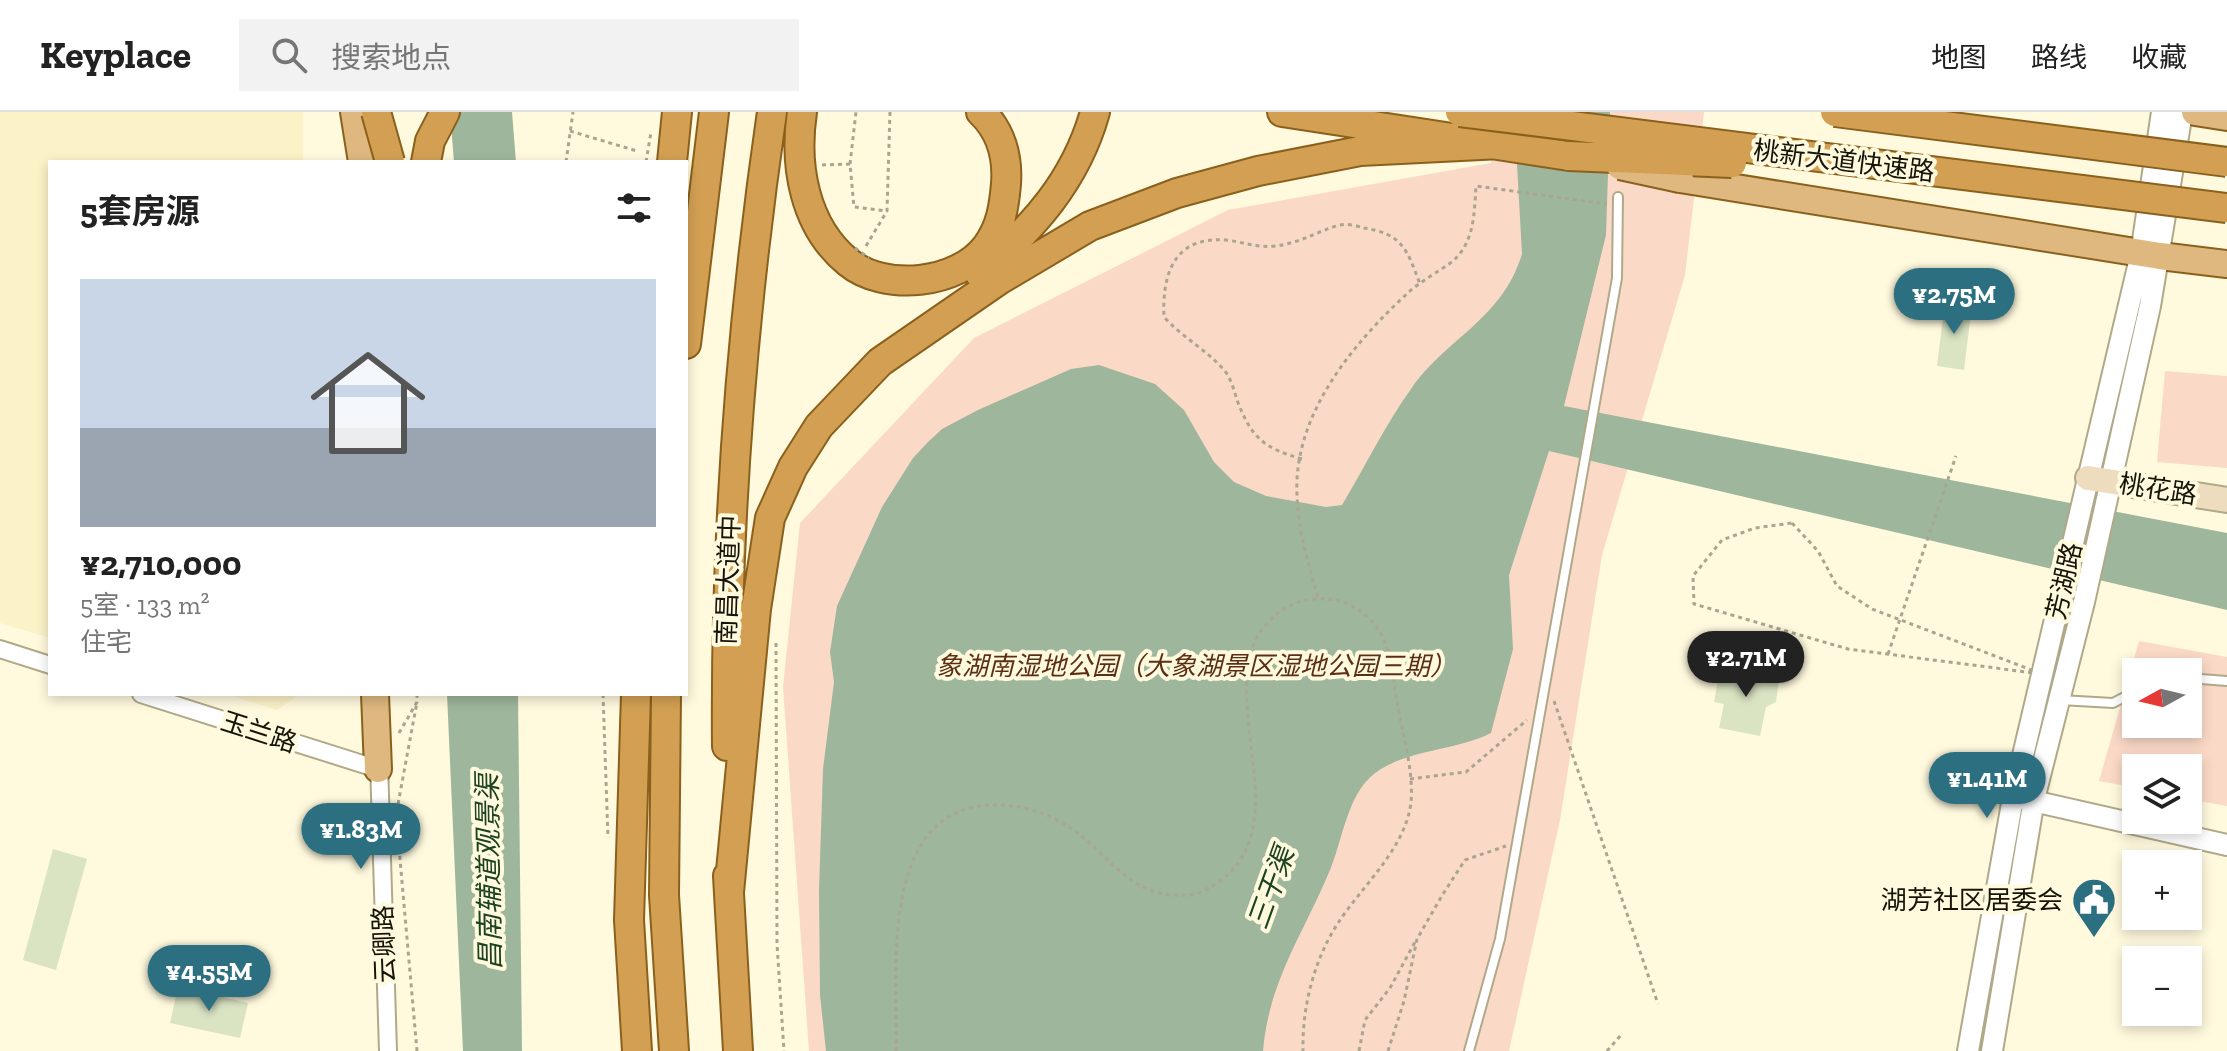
<!DOCTYPE html>
<html lang="zh">
<meta charset="utf-8">
<style>
:root{--surface:#fff;--page:#f2f2f2;--text:#222;--muted:#767676;--line:#e0e0e0;--accent:#2b6f80}
body{margin:0;font-family:"Zilla Slab","Noto Sans SC",serif;background:var(--page);color:var(--text);height:100vh;display:flex;flex-direction:column;font-size:30px;white-space:nowrap}
*{box-sizing:border-box;margin:0}
p{font-size:26px;color:var(--muted)}
.icon{flex:none;width:44px;height:44px;fill:none;stroke:currentColor;stroke-width:2;stroke-linecap:round;stroke-linejoin:round}
.map{position:relative;flex:1;overflow:hidden}
.sheet{position:absolute;left:48px;top:48px;width:640px;height:536px;display:flex;flex-direction:column;background:var(--surface);border-radius:0px;box-shadow:0 4px 12px #0003}
.sheet>*{flex:none}
.needle{width:52px;rotate:262deg}
.tools{position:absolute;left:2122px;top:546px;display:grid;gap:16px}
.tools a{display:grid;place-items:center;width:80px;height:80px;border-radius:0px;background:var(--surface);box-shadow:0 4px 12px #0003;font-size:40px}
.price{position:absolute;translate:-50% -68px;padding:0 18px;border-radius:28px;background:var(--accent);color:#fff;font-size:26px;line-height:52px;filter:drop-shadow(0 2px 4px #0008)}
.price::after{content:'';position:absolute;left:50%;top:48px;width:24px;height:18px;margin-left:-12px;background:inherit;clip-path:polygon(0 0,100% 0,50% 100%)}
.price.on{background:#222;color:#fff}
ul{padding:0;list-style:none}
li{display:grid;align-content:center;gap:16px;height:424px;padding:0 32px}
li span{display:grid;place-items:center;height:248px;border-radius:0px;color:#555}
li>.icon{margin-inline-start:auto}
span .icon{width:144px;height:144px;fill:#fffc;stroke-width:1}
li b{font-size:34px}
h2{display:flex;justify-content:space-between;align-items:center;height:96px;padding:0 32px;font-size:34px}
header{display:flex;align-items:center;gap:48px;box-sizing:border-box;height:112px;padding:0 40px;background:var(--surface);border-bottom:2px solid var(--line)}
header strong{font-size:38px}
nav{display:flex;gap:44px;margin-inline-start:auto;font-size:28px}
.search{width:560px;height:72px;background:var(--page);display:flex;align-items:center;gap:20px;box-sizing:border-box;padding:0 28px;border-radius:0px;color:var(--muted);font-size:30px}
.map>svg:first-child{display:block}
.built{fill:#fcf2c8}
.green{fill:#fbd9c7;fill-rule:evenodd}
.water{fill:#9db69c}
.building{fill:#dae4c3}
.lines{fill:none;stroke-linecap:round;stroke-linejoin:round}
.service-casing{stroke:#b0a989;stroke-width:12}
.minor-casing{stroke:#b0a989;stroke-width:20}
.tertiary-casing{stroke:#b0a989;stroke-width:24}
.secondary-casing{stroke:#b0a989;stroke-width:28}
.primary-casing{stroke:#8a601c;stroke-width:30}
.trunk-casing{stroke:#8a601c;stroke-width:32}
.path{stroke:#aaa590;stroke-width:3;stroke-dasharray:4 4;stroke-linecap:butt}
.service{stroke:#fff;stroke-width:8}
.minor{stroke:#fff;stroke-width:16}
.tertiary{stroke:#fff;stroke-width:20}
.secondary{stroke:#eedcbe;stroke-width:24}
.primary{stroke:#deb87e;stroke-width:26}
.trunk{stroke:#d3a053;stroke-width:28}
.primary-bridge-casing{stroke:#8a601c;stroke-width:30;stroke-linecap:butt}
.trunk-bridge-casing{stroke:#8a601c;stroke-width:32;stroke-linecap:butt}
.path-bridge{stroke:#aaa590;stroke-width:3;stroke-dasharray:4 4;stroke-linecap:butt}
.primary-bridge{stroke:#deb87e;stroke-width:26}
.trunk-bridge{stroke:#d3a053;stroke-width:28}
.labels{text-anchor:middle;dominant-baseline:central;stroke-width:8;stroke-linejoin:round;paint-order:stroke}
.street-label{font-size:26px;fill:#161307;stroke:#fff9de}
.park-label{font-size:26px;font-style:italic;fill:#5c2f15;stroke:#fff9de}
.poi-label{font-size:26px;fill:#161307;stroke:#fff9de;text-anchor:end}
.water-label{font-size:28px;font-style:italic;fill:#1c431e;stroke:#fff9de}
</style>
<header>
<strong>Keyplace</strong>
<div class="search"><svg class="icon" aria-label="search" viewBox="0 0 24 24"><circle cx="10" cy="10" r="6"/><path d="M15 15l6 6"/></svg>搜索地点</div>
<nav><a>地图</a><a>路线</a><a>收藏</a></nav>
</header>
<div class="map">
<svg width="2227" height="939" viewBox="0 0 2227 939">
<rect width="100%" height="100%" fill="#fff9de"/>
<path class="built" d="M0 0H303V50H50V526L0 511Z
M225 582H300L277 598Z"/>
<path class="green" d="M1491 0H1704L1685 163 1602 443 1560 708 1509 939H809L783 575 800 411 974 226 1228 98 1491 51Z
M2165 259 2227 264V356L2157 350Z
M2139 529 2227 545V694L2188 687V656H2136V676L2099 669ZM2136 560H2188V612H2136Z"/>
<path class="water" d="M450 0H512L516 50H454Z
M1518 0H1610L1606 123 1564 294 2227 421V498L1549 339 1509 463 1513 537 1491 621C1457 638 1414 637 1381 657 1348 676 1344 724 1330 758 1304 821 1269 868 1263 939H826L820 883 819 778 823 657 834 570 830 540 837 494 882 395 913 346 928 330 942 317 978 298 1071 257 1099 253 1155 272 1184 298 1214 350 1234 370 1266 384 1326 395 1342 393C1365 355 1385 313 1411 277 1446 226 1502 208 1522 142L1516 34Z
M447 582H518L522 939H463Z"/>
<path class="building" d="M1945 189 1972 193 1964 258 1937 254Z
M1739 556 1780 561 1776 590 1766 595 1760 624 1719 616 1724 592 1714 590 1719 563Z
M53 737 87 747 56 858 23 848Z
M178 875 248 891 240 926 170 911Z"/>
<g class="lines">
<g class="service-casing">
<path id="service" d="M2188 566 2227 569
M2060 588 2113 591 2136 579
M1469 939 1500 827 1617 166 1618 85"/>
</g>
<g class="minor-casing">
<path id="minor" d="M0 537 50 553
M141 582 378 657
M379 651 388 939"/>
</g>
<g class="tertiary-casing">
<path id="tertiary" d="M2020 686 2227 733
M1968 939 2013 686 2141 142 2162 0
M1992 939 2034 687 2084 490 2150 194 2182 0"/>
</g>
<g class="secondary-casing">
<path id="secondary" d="M2088 366 2227 388"/>
</g>
<g class="primary-casing">
<path id="primary" d="M354 0 362 50
M2195 0 2227 5
M1680 67 2160 144 2227 152
M375 582 378 657"/>
</g>
<g class="trunk-casing">
<path id="trunk" d="M802 0C794 53 804 114 848 150 884 180 958 173 987 134 1001 115 1004 95 1006 72 1008 45 1001 19 981 0
M1282 0 1569 44
M426 50 430 29 445 0
M672 50 677 0
M979 161C1033 117 1076 68 1095 0
M686 232 714 0
M636 582 629 808 637 939
M666 582 664 783 674 939
M727 634C725 420 741 213 772 0
M728 764 738 939
M729 780 756 497 770 406 793 355 819 314 880 250 999 168 1090 114 1177 81 1258 59 1360 39 1501 32"/>
</g>
<path class="path" d="M570 19 637 39
M566 50 573 0
M646 50 651 20
M850 52 856 0
M822 53 850 52 854 95 887 99
M866 134 887 99 890 0
M1302 347C1263 336 1251 325 1237 288 1234 278 1231 267 1225 259 1207 238 1183 226 1164 205 1162 162 1174 124 1226 128 1243 130 1257 136 1275 134 1301 131 1317 119 1340 113 1347 111 1357 114 1364 116 1403 122 1407 138 1420 172
M1792 411 1818 439 1837 474 1872 497 2042 562 1848 537 1694 492 1693 464 1722 428 1755 416Z
M1318 485C1308 451 1298 419 1297 383 1293 303 1353 231 1409 180 1421 169 1436 161 1449 152 1475 133 1474 102 1476 74L1607 92
M776 531 777 832 784 939
M1888 542 1956 344
M603 582 608 726
M1554 589 1658 892
M399 621 417 590V582
M1410 667 1466 660 1527 608
M398 692 417 590
M399 736 417 939
M896 939C898 866 879 715 974 695 1008 688 1046 698 1075 719 1108 744 1129 780 1173 783 1183 783 1192 784 1201 780 1323 724 1187 558 1284 497 1308 482 1342 483 1364 502 1391 524 1391 552 1396 584 1401 617 1414 657 1411 690 1406 736 1362 774 1338 811 1314 848 1302 895 1303 939
M1359 939 1365 908 1390 876 1415 830
M1388 939 1404 889 1417 827 1443 782 1465 748 1506 734
M1607 939 1621 923"/>
<use href="#service" class="service"/>
<use href="#minor" class="minor"/>
<use href="#tertiary" class="tertiary"/>
<use href="#secondary" class="secondary"/>
<use href="#primary" class="primary"/>
<use href="#trunk" class="trunk"/>
<g class="primary-bridge-casing">
<path id="primary-bridge" d="M1620 54 1680 67"/>
</g>
<g class="trunk-bridge-casing">
<path id="trunk-bridge" d="M376 0 390 50
M1460 0 2227 96
M1835 0 2227 50
M1569 44 1732 51"/>
</g>
<path class="path-bridge" d="M855 136 869 146"/>
<use href="#primary-bridge" class="primary-bridge"/>
<use href="#trunk-bridge" class="trunk-bridge"/>
</g>
<defs>
<g id="civic-pin" transform="scale(2.3)"><path d="M0 17L-7.5 6A9.5 9.5 0 1 1 7.5 6Z" fill="#2b6f80" stroke="#fff9de"/><path d="M-.6-6.5H3V-4.5H.6V-3L4-1V1h2V6H-6V1h2V-1L-.6-3ZM-1.2 2.5V6h2.4V2.5Z" fill="#fff"/></g>
</defs>
<g fill-rule="evenodd">
<use href="#civic-pin" x="2094" y="788"/>
</g>
<g class="labels">
<g class="street-label">
<text transform="translate(1844 49) rotate(7)">桃新大道快速路</text>
<text transform="translate(2158 377) rotate(9)">桃花路</text>
<text transform="translate(728 468) rotate(-88)">南昌大道中</text>
<text transform="translate(2064 469) rotate(-77)">芳湖路</text>
<text transform="translate(259 620) rotate(18)">玉兰路</text>
<text transform="translate(384 832) rotate(-92)">云卿路</text>
</g>
<g class="park-label">
<text x="1196" y="554">象湖南湿地公园（大象湖景区湿地公园三期）</text>
</g>
<g class="poi-label">
<text x="2063" y="788">湖芳社区居委会</text>
</g>
<g class="water-label">
<text transform="translate(489 760) rotate(-91)">昌南辅道观景渠</text>
<text transform="translate(1271 776) rotate(-70)">三干渠</text>
</g>
</g>
</svg>
<div class="tools">
<a><svg class="needle" viewBox="-14 -14 28 28"><path d="M0-13l5 13h-10z" fill="#e53935"/><path d="M0 13l5-13h-10z" fill="#767676"/></svg></a>
<a><svg class="icon" aria-label="layers" viewBox="0 0 24 24"><path d="M12 4l9 5-9 5-9-5zM3 14l9 5 9-5"/></svg></a>
<a>+</a>
<a>−</a>
</div>
<b class="price" style="left:1954px;top:224px">¥2.75M</b>
<b class="price on" style="left:1746px;top:587px">¥2.71M</b>
<b class="price" style="left:1987px;top:708px">¥1.41M</b>
<b class="price" style="left:361px;top:759px">¥1.83M</b>
<b class="price" style="left:209px;top:901px">¥4.55M</b>
<section class="sheet">
<h2>5套房源<svg class="icon" aria-label="filters" viewBox="0 0 24 24"><path d="M4 7h16M4 17h16"/><circle cx="9" cy="7" r="2"/><circle cx="15" cy="17" r="2"/></svg></h2>
<ul>
<li><span style="background:linear-gradient(#c9d6e8 60%,#9aa5b1 0)"><svg class="icon" aria-label="home" viewBox="0 0 24 24"><path d="M3 11l9-7 9 7M6 9v11h12V9"/></svg></span><div><b>¥2,710,000</b><p>5室 · 133 m²</p><p>住宅</p></div></li>
</ul>
</section>
</div>
